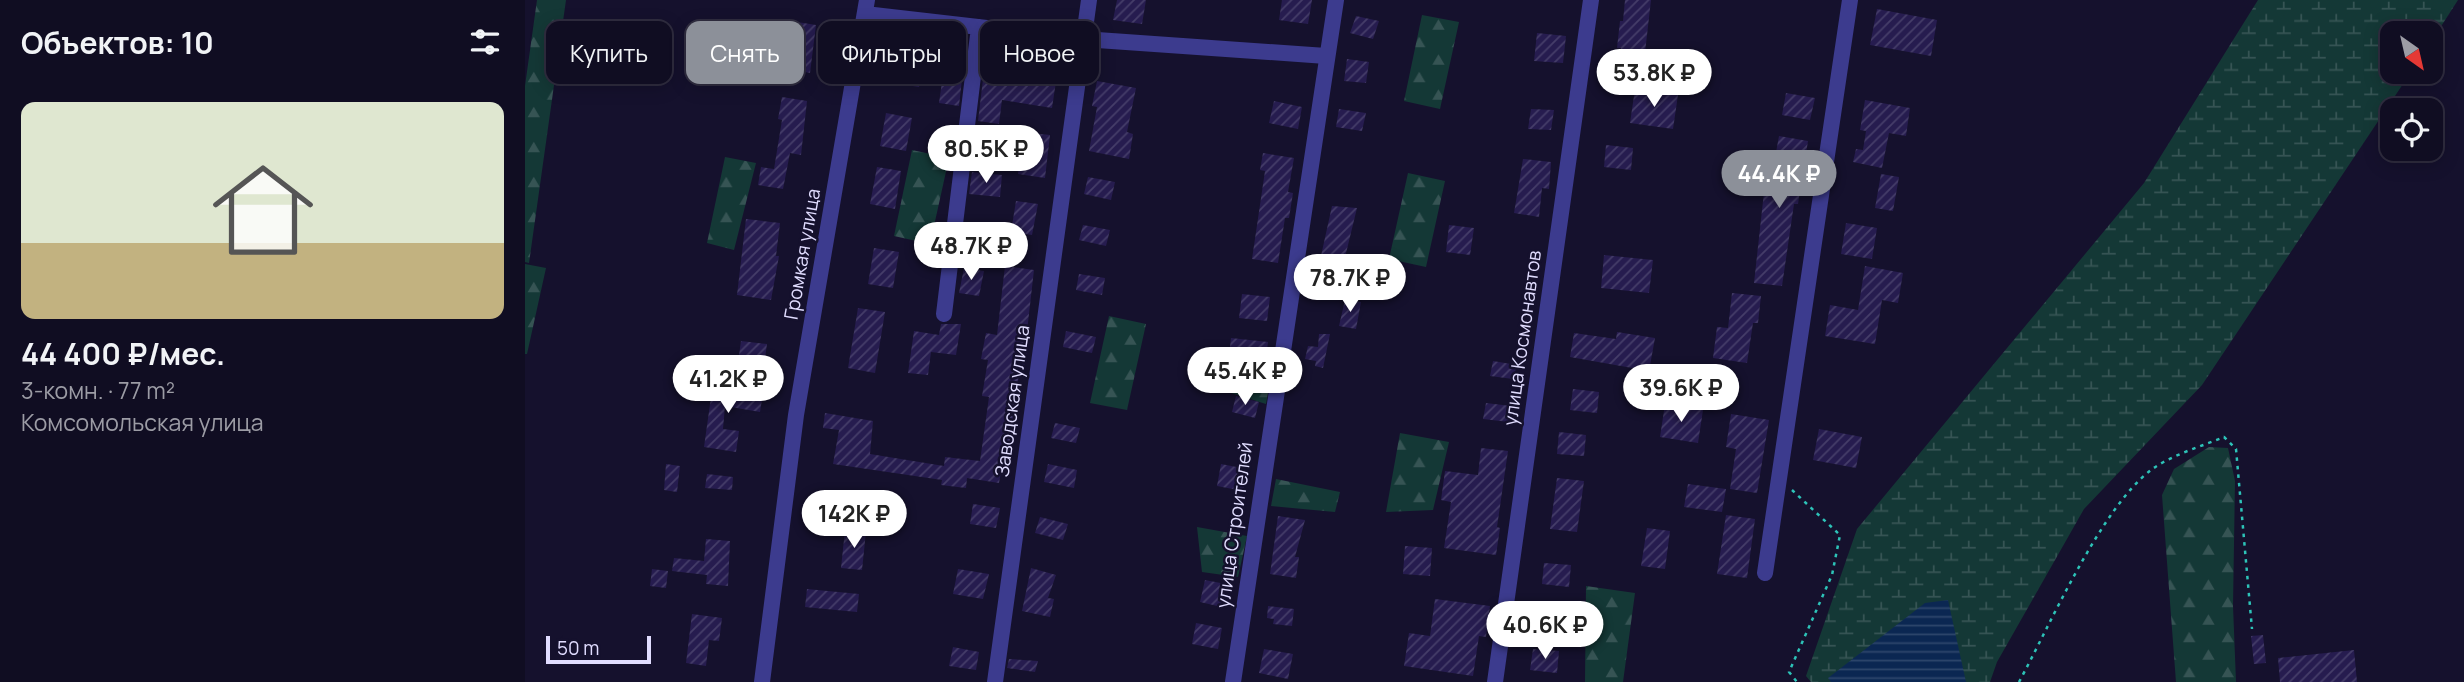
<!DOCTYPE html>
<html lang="ru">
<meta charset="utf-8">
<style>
:root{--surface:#100d22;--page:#19162a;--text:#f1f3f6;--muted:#9c9ca5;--line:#302d40;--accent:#8c9099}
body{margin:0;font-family:Manrope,sans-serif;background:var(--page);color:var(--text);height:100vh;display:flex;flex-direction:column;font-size:26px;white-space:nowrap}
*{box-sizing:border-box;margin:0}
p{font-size:23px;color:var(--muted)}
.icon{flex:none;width:38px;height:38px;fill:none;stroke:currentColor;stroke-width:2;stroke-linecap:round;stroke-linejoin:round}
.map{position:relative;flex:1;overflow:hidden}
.drawer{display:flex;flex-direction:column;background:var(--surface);width:525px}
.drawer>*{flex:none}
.guide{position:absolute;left:21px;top:21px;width:665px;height:63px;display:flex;gap:14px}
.needle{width:46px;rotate:146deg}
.controls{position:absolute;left:1855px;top:21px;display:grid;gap:14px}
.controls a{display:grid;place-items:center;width:63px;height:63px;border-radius:14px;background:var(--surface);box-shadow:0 4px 18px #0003,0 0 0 2px var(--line);font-size:35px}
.scale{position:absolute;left:21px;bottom:18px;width:105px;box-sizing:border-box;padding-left:7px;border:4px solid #e1ddff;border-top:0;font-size:19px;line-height:24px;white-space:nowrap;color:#e1ddff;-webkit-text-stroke:5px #15112d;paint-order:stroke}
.price{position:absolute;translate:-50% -60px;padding:0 16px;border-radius:24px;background:#fff;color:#222;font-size:23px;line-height:46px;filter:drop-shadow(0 2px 4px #0008)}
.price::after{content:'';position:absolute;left:50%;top:42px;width:21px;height:16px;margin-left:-10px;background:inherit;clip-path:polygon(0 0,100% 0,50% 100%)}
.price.current{background:var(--accent);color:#fff}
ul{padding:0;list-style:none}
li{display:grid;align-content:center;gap:14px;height:371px;padding:0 21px}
li span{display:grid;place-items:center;height:217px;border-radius:14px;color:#555}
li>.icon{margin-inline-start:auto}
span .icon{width:126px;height:126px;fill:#fffc;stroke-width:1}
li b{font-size:30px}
h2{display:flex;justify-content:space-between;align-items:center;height:84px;padding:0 21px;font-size:30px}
.chip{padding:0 24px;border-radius:14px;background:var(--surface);box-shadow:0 4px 18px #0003,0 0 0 2px var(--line);font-size:24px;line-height:63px}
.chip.current{background:var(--accent);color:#fff}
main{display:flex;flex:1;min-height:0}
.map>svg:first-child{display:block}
.forest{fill:url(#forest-firs)}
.wetland{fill:url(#wetland-marsh)}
.water{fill:url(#water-rules)}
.building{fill:url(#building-hatch)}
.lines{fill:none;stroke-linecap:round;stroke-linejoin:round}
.path{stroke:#2dc3b8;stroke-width:2.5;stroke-dasharray:3.5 5;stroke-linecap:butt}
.street{stroke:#3c3b8e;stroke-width:16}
.labels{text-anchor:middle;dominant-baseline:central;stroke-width:5;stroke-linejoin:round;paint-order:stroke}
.street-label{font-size:19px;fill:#e1ddff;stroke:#15112d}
</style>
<main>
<section class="drawer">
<h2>Объектов: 10<svg class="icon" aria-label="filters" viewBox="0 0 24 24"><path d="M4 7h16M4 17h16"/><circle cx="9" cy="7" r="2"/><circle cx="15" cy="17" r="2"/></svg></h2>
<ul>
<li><span style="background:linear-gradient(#dfe7d0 65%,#c2b280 0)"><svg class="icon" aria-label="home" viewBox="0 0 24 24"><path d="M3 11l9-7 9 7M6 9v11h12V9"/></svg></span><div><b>44 400 ₽/мес.</b><p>3-комн. · 77 m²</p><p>Комсомольская улица</p></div></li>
</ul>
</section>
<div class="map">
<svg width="1939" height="682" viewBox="0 0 1939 682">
<defs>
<pattern id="forest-firs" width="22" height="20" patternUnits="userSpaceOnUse" patternTransform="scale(1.75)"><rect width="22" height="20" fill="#143836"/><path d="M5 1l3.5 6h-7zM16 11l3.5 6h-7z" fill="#365454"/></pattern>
<pattern id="wetland-marsh" width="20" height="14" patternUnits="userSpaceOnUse" patternTransform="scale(1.75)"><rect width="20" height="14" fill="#143836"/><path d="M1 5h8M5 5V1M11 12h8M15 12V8" fill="none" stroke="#365454"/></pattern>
<pattern id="water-rules" width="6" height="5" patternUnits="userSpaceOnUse" patternTransform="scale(1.75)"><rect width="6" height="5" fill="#0b2752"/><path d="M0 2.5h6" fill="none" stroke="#2e466c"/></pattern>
<pattern id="building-hatch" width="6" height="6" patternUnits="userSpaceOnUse" patternTransform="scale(1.75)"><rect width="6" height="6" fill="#261c4f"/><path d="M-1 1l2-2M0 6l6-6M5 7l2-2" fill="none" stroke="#453d69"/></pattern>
</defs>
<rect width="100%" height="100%" fill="#15112d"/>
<path class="forest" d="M12 0H41L4 263 0 262V86Z
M897 15 934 22 915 109 879 101Z
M387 150 424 158 405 244 369 236Z
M200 157 231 163 209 250 182 243Z
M883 173 920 181 901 267 864 259Z
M0 264 21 268 2 354H0Z
M584 316 621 324 602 410 565 403Z
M684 365 747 370 741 404 687 387Z
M875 433 924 442 908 510 861 512Z
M1684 447 1703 448 1710 481 1708 606 1711 682H1651L1637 495 1649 469Z
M751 479 815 492 810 512 746 506Z
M672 527 722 536 713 577 677 572Z
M1061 586 1110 593 1098 682H1060Z"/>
<path class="wetland" d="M1733 0H1933L1906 42V33H1867V72H1886L1677 385 1559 509 1472 662 1465 682H1286L1281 676 1332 529 1619 183Z"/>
<path class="water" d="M1423 600 1441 682H1306L1303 678 1400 603Z"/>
<path class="building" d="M592 0H621L617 24 588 20Z
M757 0H787L783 24 754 20Z
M1100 0H1126L1117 79 1091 74 1096 48H1092L1095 21H1098Z
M1352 9 1412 20 1406 56 1345 45Z
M831 16 854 21 848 39 825 33Z
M266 21 291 25 285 73 261 68 267 39 263 38Z
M1012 33 1041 36 1038 63 1009 61Z
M375 46 400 50 394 87 369 83Z
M822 59 844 62 841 83 819 81Z
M419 67 438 70 434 106 414 103Z
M498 69 532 75 527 108 477 100 474 124 453 121 459 71 497 76Z
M572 81 611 88 602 132 608 134 604 159 564 151 572 107 567 106Z
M1110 89 1153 95 1148 129 1105 123Z
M1261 93 1290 98 1285 120 1257 115Z
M257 97 282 101 276 155 265 153 258 189 233 185 236 167 249 169 257 120 253 119Z
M1340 100 1385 108 1381 136 1364 133 1357 168 1328 162 1331 149 1338 150 1341 131 1335 130Z
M749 101 777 107 773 129 744 123Z
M814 109 841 113 837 131 811 127Z
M1006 109 1029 110 1026 130 1003 129Z
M361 113 387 118 381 151 355 146Z
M498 132 525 135 520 178 493 174Z
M1254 136 1283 141 1273 204H1269L1257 286 1229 283 1241 174H1247Z
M1081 145 1108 148 1106 170 1079 167Z
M738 153 769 158 763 192 768 193 764 218H760L753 263 727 259 740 171 735 170Z
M998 159 1026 162 1024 189 1017 188 1014 217 989 213Z
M352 167 376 171 370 209 345 204Z
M447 172 477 175 475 197 444 194Z
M1356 174 1374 177 1368 211 1350 208Z
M563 177 590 182 586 200 559 194Z
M491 201 513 204 507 235 486 232Z
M807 206 832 208 815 278 792 274Z
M221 219 255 223 251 256H254L246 300 212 295Z
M1321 223 1352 228 1347 259 1316 254Z
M558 225 585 230 581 246 554 240Z
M924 225 949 228 945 255 921 252Z
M349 248 374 252 368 288 343 284Z
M1079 255 1128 260 1124 293 1076 288Z
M480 266 509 270 501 340 504 341 499 367 495 366 484 449 480 448 474 483 442 478 441 488 416 485 417 480 308 464 314 430 298 428 300 413 348 421 345 454 419 466 420 457 455 461 464 397 457 396 463 360 456 359 461 333 472 335Z
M1340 266 1378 273 1373 303 1357 300 1350 344 1300 336 1305 305 1333 310Z
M439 268 459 271 454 296 434 293Z
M554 274 580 278 577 295 551 290Z
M1207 293 1236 296 1233 323H1228L1222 363 1188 358 1192 327 1203 328Z
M717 294 745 297 742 321 714 318Z
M820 300 836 302 831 329 814 326Z
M333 308 360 312 350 373 323 368Z
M416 324H436L431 355 406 352 403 375 383 373 389 331 414 335Z
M541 331 571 337 567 353 538 347Z
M1092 332 1130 338 1124 371 1045 357 1049 333 1091 339Z
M794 334H805L798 368 790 366 791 361 780 359 783 346 793 347Z
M706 338 743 342 740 367 703 364Z
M216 341 242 344 240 358 214 355Z
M968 361 992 365 988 379 965 376Z
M188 383 238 393 235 412 200 406 198 429 214 431 211 452 179 447Z
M1048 389 1074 392 1072 413 1045 410Z
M711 396 734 402 730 418 707 412Z
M961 403 986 406 984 422 958 419Z
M1140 404 1178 410 1173 443 1135 437Z
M1206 414 1244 420 1232 493 1205 489 1211 449 1201 447Z
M530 423 555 428 551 443 526 438Z
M1294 429 1337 437 1331 468 1288 460Z
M1034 432 1061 435 1059 456 1032 454Z
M956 448 983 451 972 527 975 528 971 555 919 548 926 502 916 500 920 471 953 475Z
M141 464 155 466 152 492 139 490Z
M523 464 552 470 549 488 519 482Z
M696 464 722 469 718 491 692 486Z
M182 474 208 477 207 490 180 488Z
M1032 478 1059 481 1052 532 1025 529Z
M1163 484 1201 489 1197 512 1159 507Z
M448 504 475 508 471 528 445 524Z
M1201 515 1230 519 1222 578 1192 574Z
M753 516 780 520 770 557H774L771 578 745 574Z
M515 517 543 524 538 540 510 533Z
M1122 528 1145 531 1140 569 1116 566Z
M320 530 341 532 337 570 316 568Z
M181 539 205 541 203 586 181 584 182 575 147 571 149 558 179 561Z
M880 546 907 548 905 576 878 574Z
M1019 563 1046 565 1044 587 1017 584Z
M506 568 531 575 523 598 529 599 525 617 497 611Z
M127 569 143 571 141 588 125 586Z
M433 569 464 574 458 599 428 594Z
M680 580 706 585 701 608 675 602Z
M282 589 334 594 332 612 280 607Z
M910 599 965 606 961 637 954 636 948 676 879 666 884 633 905 636Z
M743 606 769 609 767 626 748 624 749 619 742 618Z
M1010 610 1033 613 1031 630 1008 627Z
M167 614 197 618 194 641 184 640 181 666 161 663Z
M671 623 697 628 693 649 667 644Z
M1738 635 1741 663 1729 664 1726 636Z
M428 647 454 652 451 670 424 666Z
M739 649 768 654 763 679 734 673Z
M1008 649 1034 651 1032 673 1005 670Z
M1829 650 1832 682H1755L1753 658Z
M484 659 513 661 510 672 482 668Z"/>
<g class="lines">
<path class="path" d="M1267 490 1315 535 1307 575 1264 672 1272 682
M1494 682C1525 625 1576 508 1626 470 1646 455 1675 447 1699 437L1711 449 1727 629"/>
<path class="street" d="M340 14 558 39 801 56
M419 314 454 27
M1240 573 1325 0
M237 682 271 415 342 0
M470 682 564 0
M708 682 811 0
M970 682 1066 0"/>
</g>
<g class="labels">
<g class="street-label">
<text transform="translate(277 254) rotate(-80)">Громкая улица</text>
<text transform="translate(997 338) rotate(-82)">улица Космонавтов</text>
<text transform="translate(487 401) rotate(-82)">Заводская улица</text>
<text transform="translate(709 525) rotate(-82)">улица Строителей</text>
</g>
</g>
</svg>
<div class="controls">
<a><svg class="needle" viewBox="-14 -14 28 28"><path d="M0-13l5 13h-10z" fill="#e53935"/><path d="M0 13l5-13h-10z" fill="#9c9ca5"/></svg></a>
<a><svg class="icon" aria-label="locate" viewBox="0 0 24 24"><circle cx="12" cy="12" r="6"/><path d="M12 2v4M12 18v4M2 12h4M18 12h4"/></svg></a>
</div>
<div class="scale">50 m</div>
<b class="price" style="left:1129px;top:109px">53.8K ₽</b>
<b class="price" style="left:461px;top:185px">80.5K ₽</b>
<b class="price current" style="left:1254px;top:210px">44.4K ₽</b>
<b class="price" style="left:446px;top:282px">48.7K ₽</b>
<b class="price" style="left:825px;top:314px">78.7K ₽</b>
<b class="price" style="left:720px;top:407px">45.4K ₽</b>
<b class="price" style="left:203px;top:415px">41.2K ₽</b>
<b class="price" style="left:1156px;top:424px">39.6K ₽</b>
<b class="price" style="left:329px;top:550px">142K ₽</b>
<b class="price" style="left:1020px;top:661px">40.6K ₽</b>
<div class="guide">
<a class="chip">Купить</a>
<a class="chip current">Снять</a>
<a class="chip">Фильтры</a>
<a class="chip">Новое</a>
</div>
</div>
</main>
